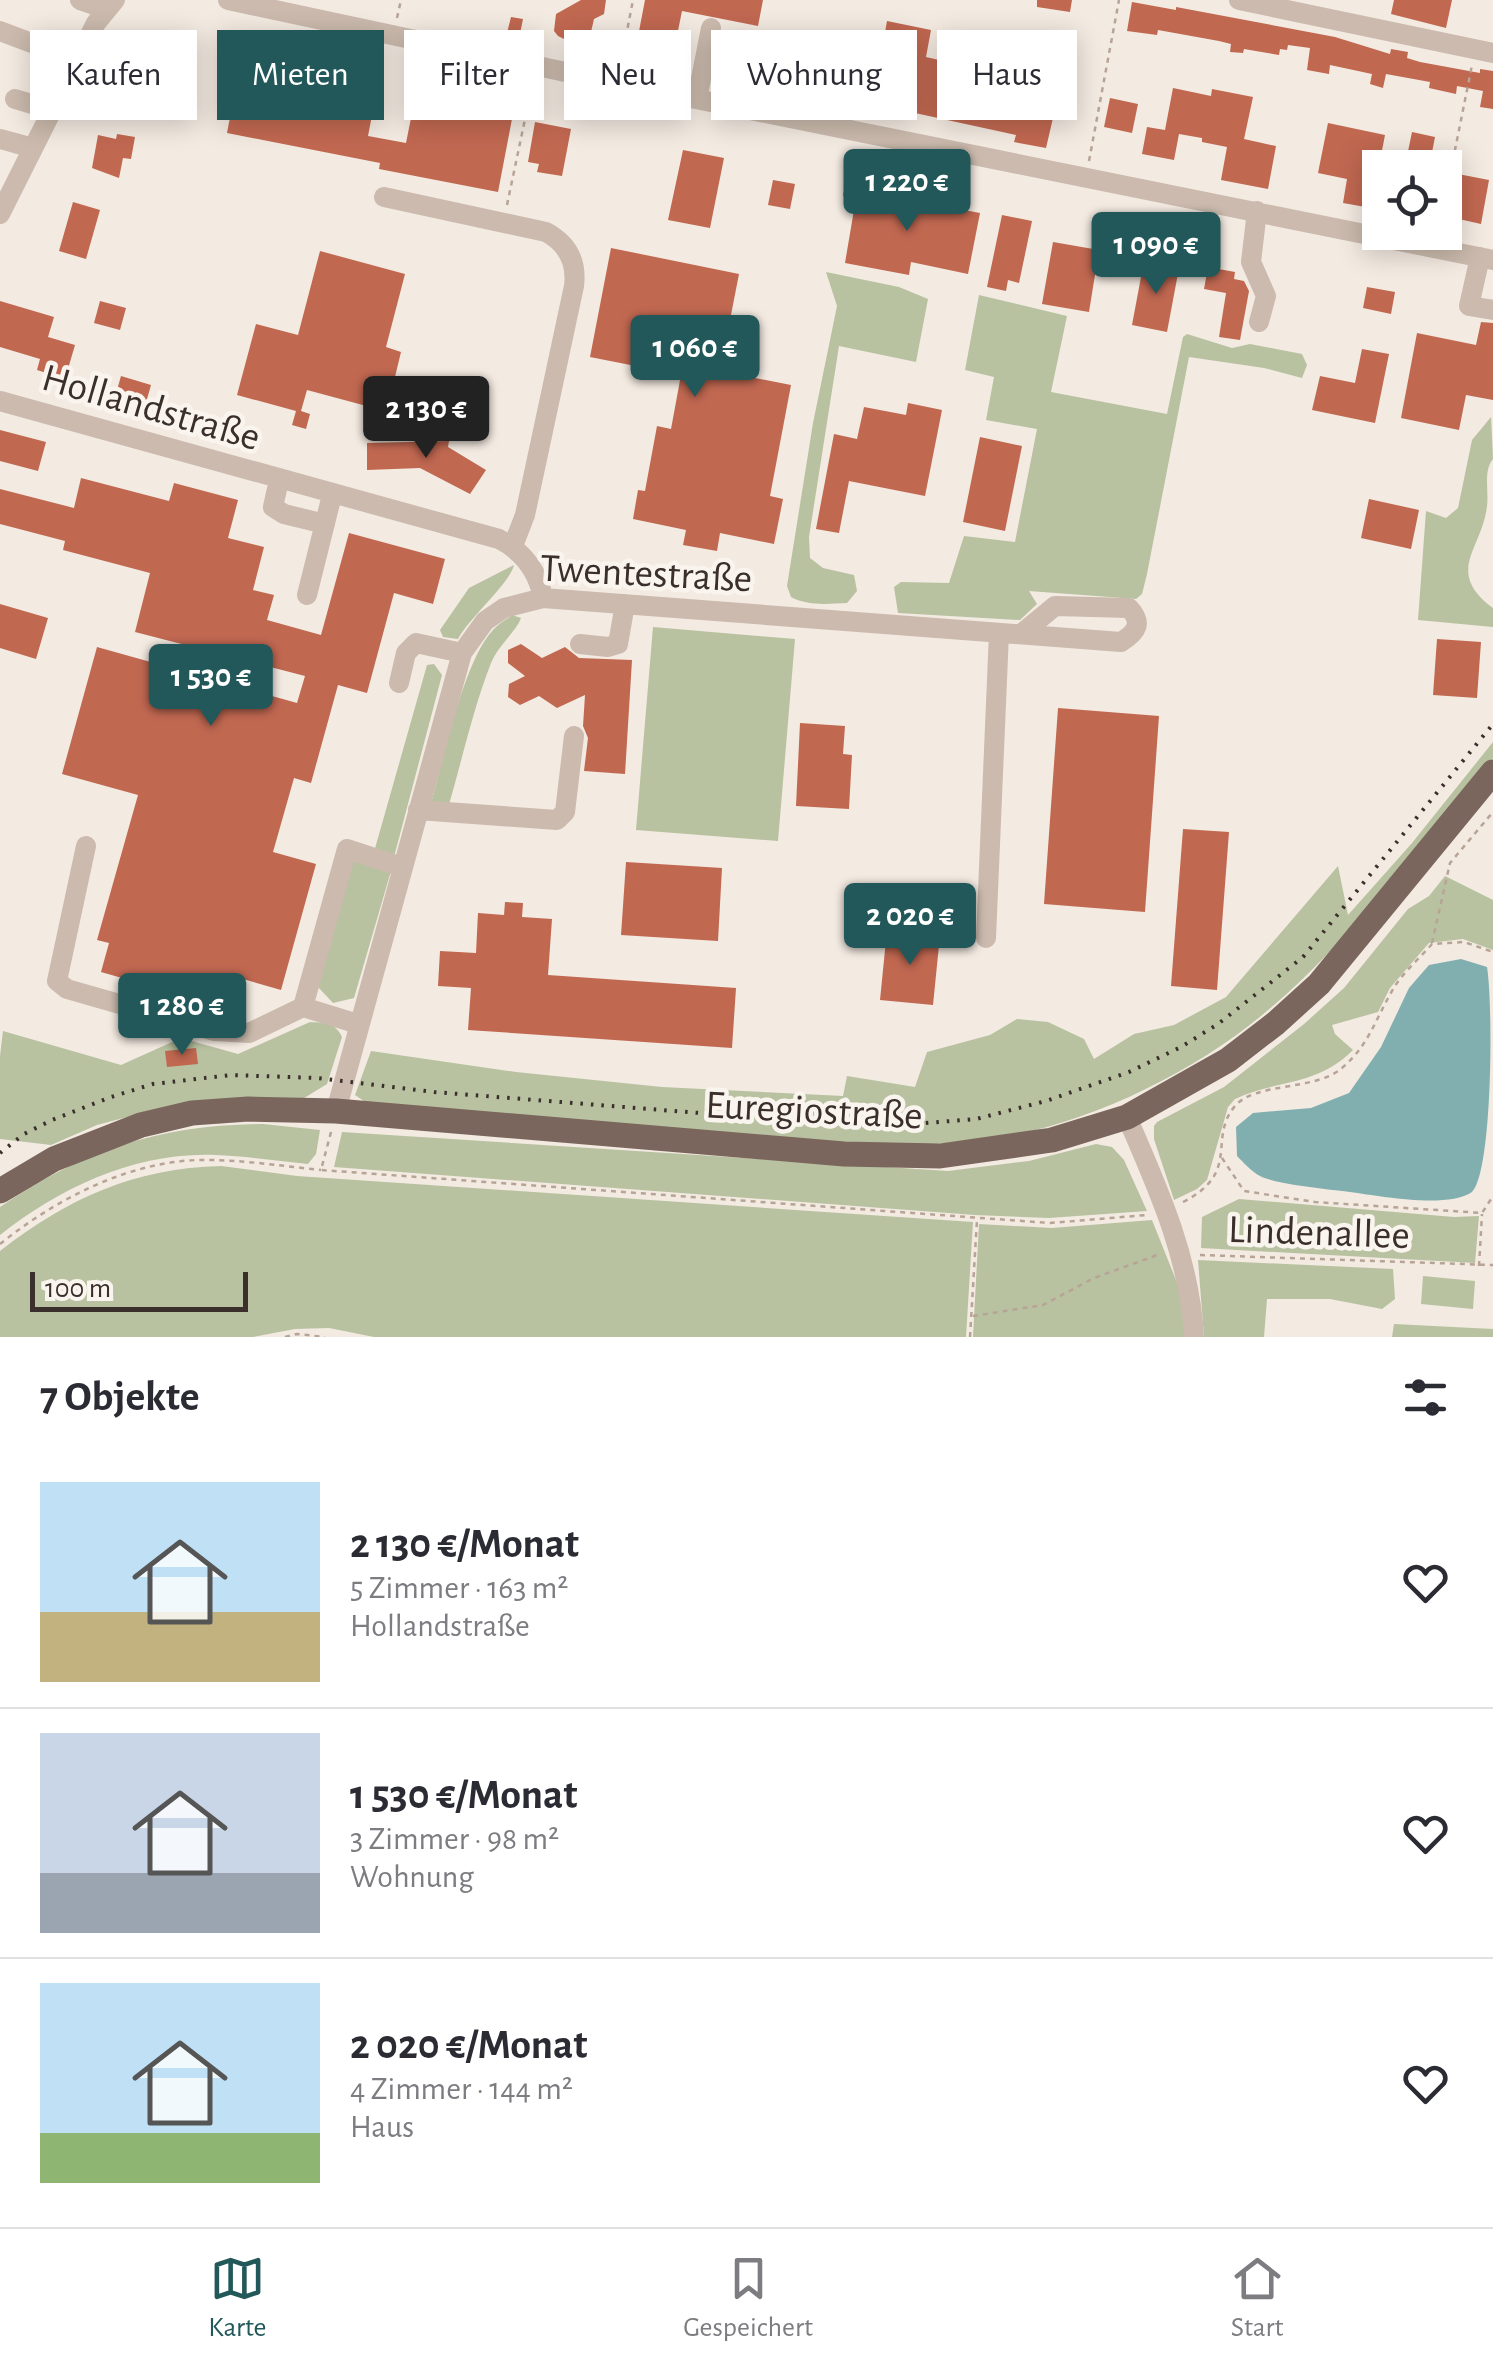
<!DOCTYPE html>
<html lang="de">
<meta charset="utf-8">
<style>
:root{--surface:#fff;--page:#f2f2f3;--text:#2b2b33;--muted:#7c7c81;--line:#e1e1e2;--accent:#22585a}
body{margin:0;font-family:"Alegreya Sans",sans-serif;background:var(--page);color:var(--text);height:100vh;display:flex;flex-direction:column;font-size:38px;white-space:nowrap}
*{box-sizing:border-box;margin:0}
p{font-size:32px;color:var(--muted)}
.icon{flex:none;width:55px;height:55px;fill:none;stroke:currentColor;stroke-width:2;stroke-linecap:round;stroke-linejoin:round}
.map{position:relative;height:1337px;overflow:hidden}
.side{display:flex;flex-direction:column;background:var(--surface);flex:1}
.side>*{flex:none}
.guide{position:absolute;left:30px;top:30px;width:1435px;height:90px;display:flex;gap:20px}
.fabs{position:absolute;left:1362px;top:150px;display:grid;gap:20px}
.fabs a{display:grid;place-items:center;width:100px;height:100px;border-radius:0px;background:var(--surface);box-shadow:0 5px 25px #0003;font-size:50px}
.scale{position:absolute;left:30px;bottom:25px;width:218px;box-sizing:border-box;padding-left:10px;border:5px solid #3a2f2b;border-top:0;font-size:28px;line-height:35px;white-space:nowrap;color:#3a2f2b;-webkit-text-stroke:8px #faf4ee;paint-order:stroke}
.price{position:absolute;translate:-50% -85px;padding:0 22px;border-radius:10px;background:var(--accent);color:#fff;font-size:32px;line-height:65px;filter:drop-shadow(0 2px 5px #0008)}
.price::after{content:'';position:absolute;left:50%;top:60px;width:30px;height:22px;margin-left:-15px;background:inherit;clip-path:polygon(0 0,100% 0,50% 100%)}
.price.selected{background:#222;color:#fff}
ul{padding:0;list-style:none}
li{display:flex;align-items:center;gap:30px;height:250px;padding:0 40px}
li+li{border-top:2px solid var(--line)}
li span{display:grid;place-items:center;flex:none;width:280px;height:200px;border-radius:0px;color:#555}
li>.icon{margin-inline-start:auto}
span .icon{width:120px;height:120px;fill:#fffc;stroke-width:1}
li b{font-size:42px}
h2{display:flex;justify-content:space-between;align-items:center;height:120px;padding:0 40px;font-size:42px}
.pill{padding:0 35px;border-radius:0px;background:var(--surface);box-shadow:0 5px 25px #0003;font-size:35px;line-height:90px}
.pill.selected{background:var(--accent);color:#fff}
.tab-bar{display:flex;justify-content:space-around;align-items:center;height:140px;border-top:2px solid var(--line);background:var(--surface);font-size:28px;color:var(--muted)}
.tab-bar a{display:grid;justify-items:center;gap:5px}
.tab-bar .selected{color:var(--accent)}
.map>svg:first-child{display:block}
.green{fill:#b8c2a1}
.water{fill:#81afaf}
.building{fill:#c16851}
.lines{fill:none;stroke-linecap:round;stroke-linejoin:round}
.path{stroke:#b7a497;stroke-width:2.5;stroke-dasharray:5 5;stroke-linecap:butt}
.minor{stroke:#cbbaad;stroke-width:20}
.major{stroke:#7b665d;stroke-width:25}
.rail{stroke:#3a2f2b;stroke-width:4;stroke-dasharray:2.5 8;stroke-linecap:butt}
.labels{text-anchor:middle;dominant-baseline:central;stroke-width:9;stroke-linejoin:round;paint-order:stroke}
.street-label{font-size:40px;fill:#3a2f2b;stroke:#faf4ee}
</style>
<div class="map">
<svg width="1493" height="1337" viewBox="0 0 1493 1337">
<rect width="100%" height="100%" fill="#f3eae1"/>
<path class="green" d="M826 272 899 287 928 299 916 362 839 346 809 537 810 558 823 568 854 575 857 591 847 603C827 604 808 606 791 597L787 586 813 423 837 306Z
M979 295 1067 316 1051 392 1167 414 1183 337 1187 334 1232 348 1250 344 1302 354 1307 365 1302 378 1264 368 1189 357 1147 574 1142 594 1136 599 1029 591 1037 604 1020 620 898 613 894 587 901 582 949 583 964 536 1015 542 1037 429 986 420 994 377 965 370Z
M1491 417 1493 459C1483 471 1489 491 1487 506 1482 550 1444 571 1493 608V627L1418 620 1426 511 1446 518 1458 508 1472 440Z
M514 565C510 583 470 617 458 639L443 637 440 630 469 588Z
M512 615 521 618C516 632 499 644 491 663 473 709 462 760 448 808L431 803C444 759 463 662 493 630 498 624 506 620 512 615Z
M653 627 795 639 778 841 636 830Z
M434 664 442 675 394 857 374 852 427 665Z
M1493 742V758C1417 845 1351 943 1261 1016 1192 1073 1091 1122 1003 1137 914 1152 821 1141 731 1135 613 1127 495 1118 377 1110L355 1095 371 1051 516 1072 662 1087 843 1096 847 1076 915 1087 927 1052 990 1035 1017 1019 1048 1022 1084 1039 1094 1059 1134 1034 1174 1025 1226 997 1338 866 1348 915 1412 843Z
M352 861 391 871 354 998 333 1003 318 987Z
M1445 876 1493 900V950L1463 939 1429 943 1390 988 1378 1012 1332 1025 1335 1034 1353 1050C1316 1087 1278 1079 1235 1099L1228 1107 1207 1180 1197 1189 1174 1200 1154 1139V1126L1157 1122 1224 1087 1304 1024 1344 988 1408 909 1429 896Z
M310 1022C325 1023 335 1022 342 1037L327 1084 296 1103 150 1111 97 1125 51 1145 0 1139V1056L3 1031 121 1065 181 1038 238 1054Z
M263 1124 320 1130 316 1154 308 1164C277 1161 246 1156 215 1155 136 1152 61 1187 0 1235V1207C86 1149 160 1125 263 1124Z
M342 1132 948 1171 1029 1161 1096 1144 1112 1147 1124 1160 1147 1211 1049 1218 975 1215 334 1167Z
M221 1166 297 1176 973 1222 966 1337H374L329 1328 295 1329 253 1337H0V1251C68 1198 135 1168 221 1166Z
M1239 1199 1454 1217 1479 1216 1475 1263 1201 1248 1202 1217Z
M1152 1220 1184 1300 1185 1337H973L979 1224 1052 1228Z
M1198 1260 1393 1269 1395 1299 1382 1309 1330 1299H1267L1264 1337H1204Z
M1423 1276 1475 1281 1473 1309 1421 1304Z
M1394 1324 1493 1329V1337H1392Z"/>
<path class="water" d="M1461 959 1487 967C1493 1002 1493 1171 1472 1192 1447 1209 1380 1196 1350 1192 1329 1189 1278 1185 1260 1176 1252 1172 1243 1162 1237 1156L1236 1127 1253 1113 1311 1108 1349 1093 1381 1047 1409 988 1429 965Z"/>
<path class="building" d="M581 0H606L604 14 594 19 591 32 583 31 577 37 566 40 558 36 554 31 556 14Z
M645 0H763L758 26 682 11 672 60 635 52Z
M1037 0H1072L1070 12 1037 7Z
M1394 0H1452L1446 28 1391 14Z
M1132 2 1176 10V7L1335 37 1390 54 1391 49 1408 52 1407 58 1420 62 1480 73V69L1493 71V109L1480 107 1483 91 1457 86 1456 94 1429 88 1430 82 1386 74 1383 88 1370 84 1372 74 1330 65 1329 74 1307 70 1310 48 1288 45 1287 50 1280 49 1279 55 1244 49 1243 53 1230 52 1231 44 1219 41 1158 30 1157 35 1127 31Z
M511 17 523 19 518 44 505 41Z
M887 21 931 30 926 57 987 71 988 61 1012 65 1008 89 1000 92 997 110 1021 114 1025 94 1057 101 1046 148 1014 142 1016 135 915 113 914 117 881 110 889 67 879 65Z
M243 50 284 58 282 69 341 80 343 67 380 74 368 136 406 143 417 88 431 91 430 96 454 101 453 107 512 119 498 192 379 169 380 163 227 133Z
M817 59 845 64 839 102 811 97Z
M1173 88 1211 96 1212 89 1253 97 1244 139 1276 146 1268 189 1221 180 1227 147 1202 142V138L1179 134 1174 160 1142 154 1147 127 1165 130Z
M1110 98 1138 104 1132 133 1104 127Z
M535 122 571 129 562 176 537 172 539 164 528 162Z
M1328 123 1385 135 1371 208 1343 203 1347 179 1318 173Z
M1412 132 1435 137 1429 168 1405 166Z
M117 134 135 137 131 159 123 158 119 178 92 168 98 135 116 139Z
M683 150 724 158 710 228 668 220Z
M1458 174 1489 180 1481 224 1450 217Z
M846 179 885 186 882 203 937 213 938 205 980 213 968 274 911 262 909 275 845 263 856 198 843 196Z
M773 180 795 184 790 209 768 205Z
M73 202 100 210 86 259 59 251Z
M1002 215 1032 221 1019 283 1008 280 1006 291 987 287Z
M1053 242 1099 250 1089 312 1042 304Z
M611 248 739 274 720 371 791 385 770 496 783 499 774 544 720 533 717 551 683 545 686 530 633 519 638 490 645 491 657 426 671 429 681 375 590 357Z
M320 251 405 274 386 347 401 352 394 381 459 399 450 439 421 432 423 423 385 413 383 421 371 418 374 408 307 390 301 411 310 414 306 429 292 425 296 411 237 395 256 324 298 335Z
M1144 261 1179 268 1167 332 1132 325Z
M1208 267 1235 272 1234 279 1244 281 1249 291 1240 340 1219 337 1226 293 1204 289Z
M1367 287 1395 292 1391 314 1363 308Z
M0 301 54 317 48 337 75 345 65 379 37 370 40 359 0 347Z
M100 301 126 308 120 330 94 323Z
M1481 322 1493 323V400L1466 395 1459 430 1401 418 1417 333 1476 345Z
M1362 349 1389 354 1375 423 1312 410 1320 376 1355 383Z
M121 376 151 385 145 406 115 397Z
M908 403 942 410 925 496 849 481 839 533 816 529 834 434 857 439 864 407 906 415Z
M0 430 46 442 38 471 0 461Z
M980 437 1022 446 1005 531 963 522Z
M449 441 448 447 486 470 470 494 420 468 367 470V443Z
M81 478 169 501 174 483 238 500 228 538 264 547 253 590 274 595 267 620 321 635 349 533 445 559 433 604 394 593 367 693 338 685 311 783 294 778 273 852 316 864 281 990 229 975 220 1006 101 972 109 943 97 940 138 795 62 774 97 647 297 703 305 676 135 632 150 573 63 550 65 541 0 524V489L74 508Z
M1369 499 1419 510 1411 549 1361 538Z
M0 604 48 618 36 659 0 648Z
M1437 639 1481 642 1477 698 1433 695Z
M521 644 542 658 565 647 579 658 632 660 625 774 584 771 588 738 583 726 585 695 557 708 539 696 520 705 508 697 509 684 525 676 508 663V650Z
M1058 708 1159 716 1145 912 1044 904Z
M800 723 845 726 843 754 852 755 849 809 796 806Z
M1183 829 1229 832 1217 990 1171 986Z
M626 862 722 868 718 941 621 935Z
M505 902 523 903 522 917 552 919 548 975 736 988 732 1048 468 1030 471 988 438 986 440 951 476 953 478 913 504 915Z
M887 930 940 935 933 1005 880 1000Z
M196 1048 198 1064 167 1067 165 1051Z"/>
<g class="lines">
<path class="path" d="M397 18 401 0
M620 67 633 0
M1089 161 1119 0
M1445 200 1472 65
M507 205 533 81
M1432 943 1450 863 1493 812
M331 1132 321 1170 1050 1223 1147 1215
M1222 1158 1244 1191 1315 1202 1482 1213 1493 1196
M1183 1202C1242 1172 1207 1139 1235 1106 1255 1082 1316 1091 1342 1068 1369 1045 1375 1020 1392 991 1401 974 1419 959 1432 944L1464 942 1493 952
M0 1244C55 1200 125 1163 197 1160 238 1159 281 1166 321 1170
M1200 1255 1493 1265
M1479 1266 1482 1214
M973 1316 1043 1305 1094 1278 1160 1254
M285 1337 297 1334 325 1337
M970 1337 977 1220"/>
<path class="minor" d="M80 0 106 9
M228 0 617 83 1493 260
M1239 0 1493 53
M0 31 77 60
M15 99 52 110
M697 99 711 28
M0 139 33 148
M384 197 546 232C568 244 577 262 574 286L525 515 513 546
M1257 211 1251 262 1266 296 1259 322
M0 214 96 23 115 0
M1480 257 1469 306 1493 310
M0 401 499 539C524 552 538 571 543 598
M279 480 273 507 284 514 325 524
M307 595 332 495
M580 644 608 647 618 644 625 604
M399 683 406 653 416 643 462 653
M418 810 557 820 565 812 574 736
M86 846 57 981 67 989 214 1031 249 1033 303 1007
M986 938 999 633
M358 1024 303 1007 347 849 402 867
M336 1111 462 653 485 621 504 608 543 598 1121 642C1137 632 1143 623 1129 608L1055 606 1021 634
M1127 1117C1158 1188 1190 1259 1194 1337"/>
<path class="major" d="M0 1191 54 1159 141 1125 192 1113 248 1109 336 1111 844 1154 940 1156 1052 1140 1127 1117 1228 1060 1276 1023 1319 984 1493 772"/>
<path class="rail" d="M0 1153 24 1134 52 1120 111 1097 153 1084 231 1075 317 1078 434 1092 877 1127 976 1119 1046 1101 1129 1072 1181 1047 1218 1024 1303 957 1493 724"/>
</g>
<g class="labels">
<g class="street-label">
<text transform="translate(151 408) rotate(16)">Hollandstraße</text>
<text transform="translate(646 574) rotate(3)">Twentestraße</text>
<text transform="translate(814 1111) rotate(3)">Euregiostraße</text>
<text transform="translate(1319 1233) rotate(2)">Lindenallee</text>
</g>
</g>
</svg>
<div class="fabs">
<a><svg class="icon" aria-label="locate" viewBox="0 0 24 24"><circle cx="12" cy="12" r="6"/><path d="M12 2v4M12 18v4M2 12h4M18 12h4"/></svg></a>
</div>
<div class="scale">100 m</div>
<b class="price" style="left:907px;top:234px">1 220 €</b>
<b class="price" style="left:1156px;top:297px">1 090 €</b>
<b class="price" style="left:695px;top:400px">1 060 €</b>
<b class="price selected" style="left:426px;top:461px">2 130 €</b>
<b class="price" style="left:211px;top:729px">1 530 €</b>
<b class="price" style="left:910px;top:968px">2 020 €</b>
<b class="price" style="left:182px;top:1058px">1 280 €</b>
<div class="guide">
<a class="pill">Kaufen</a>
<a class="pill selected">Mieten</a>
<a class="pill">Filter</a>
<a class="pill">Neu</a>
<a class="pill">Wohnung</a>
<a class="pill">Haus</a>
</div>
</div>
<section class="side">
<h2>7 Objekte<svg class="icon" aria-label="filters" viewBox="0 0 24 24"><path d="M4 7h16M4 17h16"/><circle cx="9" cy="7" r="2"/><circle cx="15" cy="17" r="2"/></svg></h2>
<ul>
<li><span style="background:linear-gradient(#bfe0f5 65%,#c2b280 0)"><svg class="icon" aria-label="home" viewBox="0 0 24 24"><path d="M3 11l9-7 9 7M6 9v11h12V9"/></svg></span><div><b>2 130 €/Monat</b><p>5 Zimmer · 163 m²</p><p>Hollandstraße</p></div><svg class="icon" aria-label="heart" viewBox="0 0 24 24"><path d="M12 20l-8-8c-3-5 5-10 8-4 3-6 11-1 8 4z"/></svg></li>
<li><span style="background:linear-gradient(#c9d6e8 70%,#9aa5b1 0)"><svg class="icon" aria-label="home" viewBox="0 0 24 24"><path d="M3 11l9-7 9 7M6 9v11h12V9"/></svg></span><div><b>1 530 €/Monat</b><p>3 Zimmer · 98 m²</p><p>Wohnung</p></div><svg class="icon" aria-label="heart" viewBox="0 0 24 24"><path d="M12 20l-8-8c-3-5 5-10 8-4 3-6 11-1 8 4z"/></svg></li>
<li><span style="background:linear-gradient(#bfe0f5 75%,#8fb573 0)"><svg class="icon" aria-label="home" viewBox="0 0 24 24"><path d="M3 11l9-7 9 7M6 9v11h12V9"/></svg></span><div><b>2 020 €/Monat</b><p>4 Zimmer · 144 m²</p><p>Haus</p></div><svg class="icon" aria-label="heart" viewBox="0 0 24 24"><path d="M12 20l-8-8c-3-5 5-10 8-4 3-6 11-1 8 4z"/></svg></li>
</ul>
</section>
<nav class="tab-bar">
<a class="selected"><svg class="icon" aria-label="map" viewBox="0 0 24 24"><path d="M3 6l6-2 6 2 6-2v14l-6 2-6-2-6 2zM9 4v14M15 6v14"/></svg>Karte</a>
<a><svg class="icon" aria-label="saved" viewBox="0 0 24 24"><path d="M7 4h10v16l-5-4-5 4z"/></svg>Gespeichert</a>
<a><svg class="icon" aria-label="home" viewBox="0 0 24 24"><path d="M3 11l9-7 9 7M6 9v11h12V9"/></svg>Start</a>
</nav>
